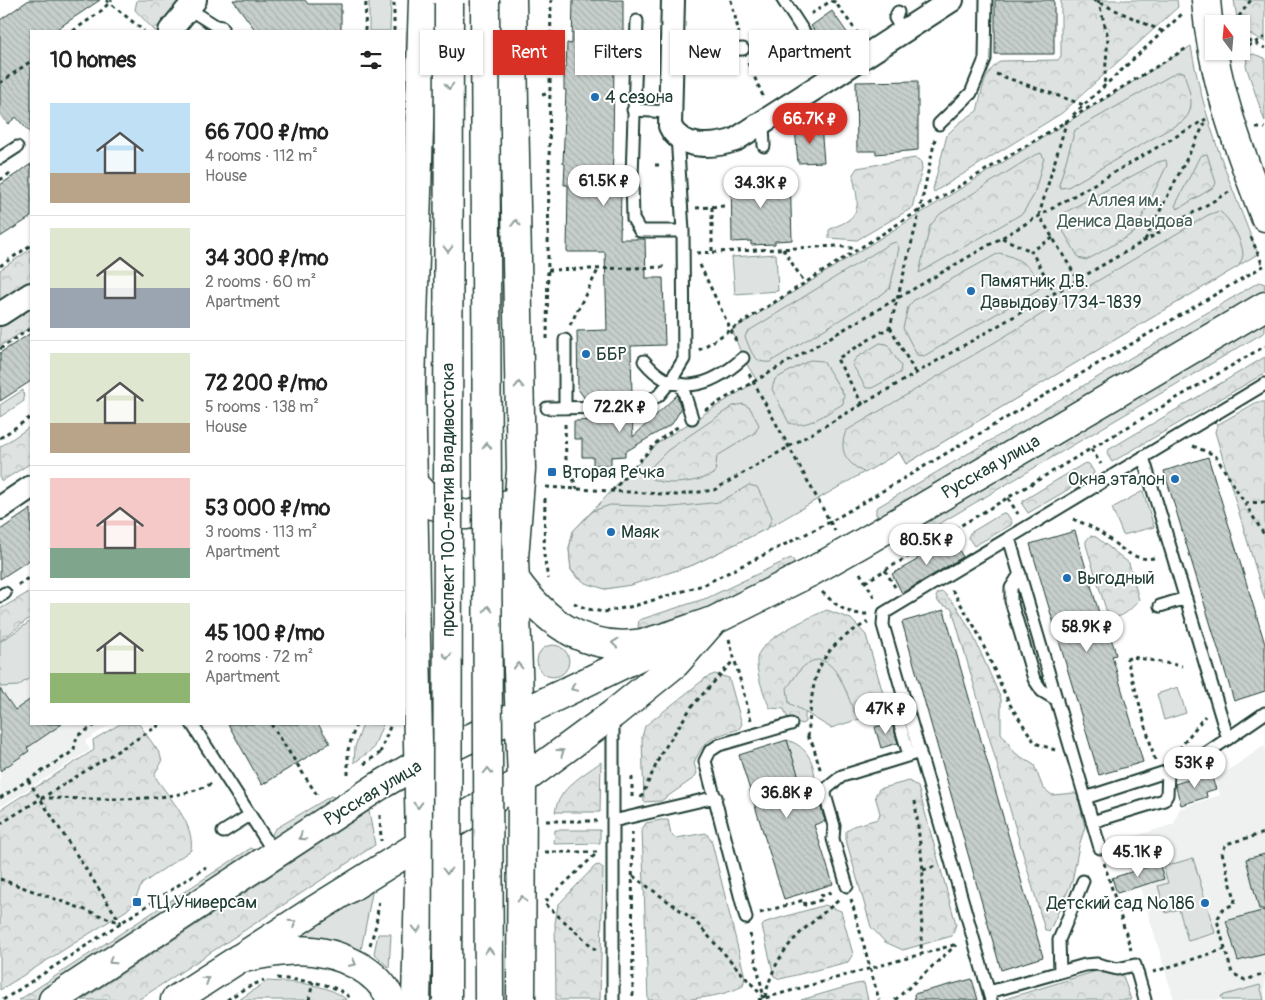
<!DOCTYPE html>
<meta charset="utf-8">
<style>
:root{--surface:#fff;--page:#f6f6f6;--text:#222;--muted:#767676;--line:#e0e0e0;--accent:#d93025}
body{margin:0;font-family:Pangolin,sans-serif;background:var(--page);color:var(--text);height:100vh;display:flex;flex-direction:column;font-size:19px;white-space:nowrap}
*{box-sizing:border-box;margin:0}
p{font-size:16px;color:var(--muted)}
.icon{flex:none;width:28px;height:28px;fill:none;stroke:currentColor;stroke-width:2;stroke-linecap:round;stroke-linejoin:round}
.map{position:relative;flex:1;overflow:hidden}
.side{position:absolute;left:30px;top:30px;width:375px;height:695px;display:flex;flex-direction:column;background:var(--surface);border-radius:0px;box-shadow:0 1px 4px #0004}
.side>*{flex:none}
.guide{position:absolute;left:420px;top:30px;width:475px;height:45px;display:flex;gap:10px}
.needle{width:32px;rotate:344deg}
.controls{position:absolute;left:1205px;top:15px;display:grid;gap:10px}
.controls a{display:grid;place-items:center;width:45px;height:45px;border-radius:0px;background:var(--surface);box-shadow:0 1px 4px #0004;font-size:25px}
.price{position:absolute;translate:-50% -42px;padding:0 11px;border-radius:18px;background:#fff;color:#222;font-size:16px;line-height:32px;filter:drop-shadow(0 1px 2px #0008)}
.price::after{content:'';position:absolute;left:50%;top:30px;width:15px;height:11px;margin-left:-8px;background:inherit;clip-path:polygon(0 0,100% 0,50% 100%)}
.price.current{background:var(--accent);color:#fff}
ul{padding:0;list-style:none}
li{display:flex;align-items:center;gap:15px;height:125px;padding:0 20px}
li+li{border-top:1px solid var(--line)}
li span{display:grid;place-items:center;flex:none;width:140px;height:100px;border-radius:0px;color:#555}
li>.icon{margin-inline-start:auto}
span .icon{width:60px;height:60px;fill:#fffc;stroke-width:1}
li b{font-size:21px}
h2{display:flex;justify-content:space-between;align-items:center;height:60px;padding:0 20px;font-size:21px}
.tag{padding:0 18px;border-radius:0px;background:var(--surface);box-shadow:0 1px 4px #0004;font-size:18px;line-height:45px}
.tag.current{background:var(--accent);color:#fff}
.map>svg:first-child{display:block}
.built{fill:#eef1f0}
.green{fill:#dee3e2;stroke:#7e908b}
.forest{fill:url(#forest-crowns);stroke:#7e908b}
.building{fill:url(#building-back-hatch);stroke:#1f3d34}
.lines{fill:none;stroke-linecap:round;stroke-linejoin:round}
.service-casing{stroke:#1f3d34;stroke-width:15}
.minor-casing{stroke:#1f3d34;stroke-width:26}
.tertiary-casing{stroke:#1f3d34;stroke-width:31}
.secondary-casing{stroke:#1f3d34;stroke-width:31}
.primary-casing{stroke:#1f3d34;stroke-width:31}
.trunk-casing{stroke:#1f3d34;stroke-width:31}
.path{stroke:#1f3d34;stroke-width:3;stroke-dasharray:4 4;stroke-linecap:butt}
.service{stroke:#fff;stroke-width:11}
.minor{stroke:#fff;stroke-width:22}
.tertiary{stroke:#fff;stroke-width:28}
.secondary{stroke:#fff;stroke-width:28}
.primary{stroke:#fff;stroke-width:28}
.trunk{stroke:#fff;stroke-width:28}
.trunk-bridge-casing{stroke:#1f3d34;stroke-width:31;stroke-linecap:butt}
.trunk-bridge{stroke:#fff;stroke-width:28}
.oneway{stroke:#8f9e9a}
.poi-dot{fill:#1f6fb2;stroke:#fff;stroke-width:2}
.labels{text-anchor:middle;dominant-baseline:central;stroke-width:4;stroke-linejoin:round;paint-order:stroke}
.poi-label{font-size:18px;fill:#1f3d34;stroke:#fff;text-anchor:start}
.park-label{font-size:18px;fill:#455e57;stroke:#fff}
.street-label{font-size:18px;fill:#1f3d34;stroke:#fff}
</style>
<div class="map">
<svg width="1265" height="1000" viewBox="0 0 1265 1000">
<defs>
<pattern id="forest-crowns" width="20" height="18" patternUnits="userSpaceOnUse" patternTransform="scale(1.25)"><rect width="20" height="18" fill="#dee3e2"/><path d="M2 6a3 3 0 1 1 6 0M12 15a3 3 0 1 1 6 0" fill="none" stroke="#bec4c2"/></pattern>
<pattern id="building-back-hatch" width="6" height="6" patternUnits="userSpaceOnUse" patternTransform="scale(1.25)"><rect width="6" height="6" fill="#c7cfcc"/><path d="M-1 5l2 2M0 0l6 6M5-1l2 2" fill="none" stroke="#aab3b0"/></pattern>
</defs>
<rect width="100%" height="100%" fill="#fff"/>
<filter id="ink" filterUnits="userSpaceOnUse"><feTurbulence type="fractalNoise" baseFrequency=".02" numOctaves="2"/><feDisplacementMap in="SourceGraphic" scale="10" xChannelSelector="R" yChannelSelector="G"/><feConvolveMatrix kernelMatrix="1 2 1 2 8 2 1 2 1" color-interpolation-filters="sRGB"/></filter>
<g filter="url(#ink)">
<path class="built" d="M31 623V724H111L85 741 90 750 0 807V643Z
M1265 745V1000H1174L1126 839 1174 824 1179 809 1220 795 1216 779Z"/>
<path class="green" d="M369 0H391L390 31H369Z
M1191 46C1203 118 1231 186 1258 254L906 464 899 452 768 528 693 565 627 585 605 589 577 578 571 570 569 549 573 531 659 442 757 381 743 358 732 330Z
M776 254 778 291 735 294 732 257Z
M23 390 24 401 0 417V405Z
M1143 491 1154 527 1123 535 1112 508Z
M31 621V677L18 686 0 687V642Z
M863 638 885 711 831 728 789 703 778 664Z
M537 661a16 16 0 1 1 32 0a16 16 0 1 1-32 0Z
M1178 687 1186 713 1164 720 1157 694Z
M363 724H383L373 749 354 763 355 747Z
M787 740C807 746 815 763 815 782L805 798Z
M331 796 336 798V802L274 840 272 834 275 829Z
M1193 858 1215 933 1188 941 1179 909 1166 913 1158 886 1168 883 1163 867Z
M373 888 361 950 336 940 296 937Z
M378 934H391L389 968 374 953Z
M267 981C295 983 325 982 347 1000H239Z
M1260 985 1264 1000H1223L1221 996Z"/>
<path class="forest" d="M137 0H187L159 31H155L135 10Z
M1061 0H1177L1178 7 1062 113 934 192 933 189 947 135 959 123 977 111C982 93 983 72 1001 61L1058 60 1061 56Z
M1234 0H1265V42L1241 29V24H1238Z
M1253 54 1265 58V122L1246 66 1247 57Z
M1177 72H1184C1188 90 1198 107 1183 121L1068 187 1061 188 1059 185 1075 130Z
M1041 153 1044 158 1034 195 1023 213 919 273 930 226 940 214 1033 156Z
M1207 154 1216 183 1214 187 1178 209 1175 206 1200 156Z
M915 158 921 161 922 169 912 208 857 240 829 238V230C835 226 841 225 847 221 865 209 854 190 853 174L857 168Z
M1166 160 1167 165 1135 232 1094 256 1086 260 1079 258 1058 222 1062 214 1158 162Z
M1219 211C1230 218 1242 240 1243 254 1243 258 1240 263 1239 266L906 464 899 452 865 473C846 462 838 452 846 431L1208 215Z
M896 242 899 248 890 288 881 295 770 362C753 364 751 350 745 337L747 332 889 244Z
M31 249V289L0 310V270Z
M999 253C1017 257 1038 268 1039 289L924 356 917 355 903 328 908 307 914 300Z
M1259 282 1265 284 1264 291 881 516 876 515V508Z
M31 300V327L0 346V320Z
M1265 320V332L900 547 894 545 895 538Z
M880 343 887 344 901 366 900 373 872 388H866L852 364 856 358Z
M1265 357V373L1112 462 1107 454 1108 450Z
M810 360 823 361 844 395 843 404C826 413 808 429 789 423L772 389 775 379Z
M1257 402H1265V600L1215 432 1217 425Z
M743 404 750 408 759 425 755 433 717 456 715 473C700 482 664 488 649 477L648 470 668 450 733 406Z
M31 426V463L2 481 0 479V447Z
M1085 463 1089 464 1094 472 1093 475 1028 513 1022 504 1024 500Z
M749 485 757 487 772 517 768 528 693 565 631 585 605 589 585 583 571 570 569 549 573 531 593 511 610 505 673 507 720 502Z
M1003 513 1007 514 1012 522 1011 525 974 546 968 537 970 533Z
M1090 536 1096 537 1129 563 1139 600C1131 609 1121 621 1108 616L1086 545V541Z
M791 558 794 561 792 568 712 607 644 629 638 627 639 620 707 598Z
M31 591V617L0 641V609Z
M943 592 957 607 972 633 1001 699V733L1015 753 1034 765 1043 788 1052 795 1075 793 1078 797 1085 827 1079 846 1072 882 1049 932 1045 930 952 609 939 603 936 597 938 593Z
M827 610 851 619 866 635 889 714C875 718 865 722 854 712 846 692 831 639 801 669 796 674 792 682 787 688L789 703 805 712V722L802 724 787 717 784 709 770 708C764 695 756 674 757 659 758 640 810 617 827 610Z
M715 674 729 678 742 724 739 729C714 737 705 737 694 763L697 773 694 778 661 801 644 802 642 737 645 726 707 677Z
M120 724H139L160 754 162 762 155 773 156 778C170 799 195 824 191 850L142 884 133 904 127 910 0 990V810L94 750 93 740Z
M601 762 600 812H555C559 788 582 776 601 762Z
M909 781 918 787 956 924 952 936 903 950 885 942 871 927 846 840V831L853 826 878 819 880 813 875 796 879 789Z
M369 811 375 845 138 1000H82Z
M661 820H668L671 834 676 838 706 833 711 839 745 977 743 986C715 1000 680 1000 648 1000L642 829 646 823Z
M555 830H600V843L554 844Z
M251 848 256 851 35 1000H19Z
M599 865 603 868 600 1000H556L555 923 558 905 595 866Z
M825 905 841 911 853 954 848 962 780 979 774 976 762 926 766 922Z
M1113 966 1121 970 1131 1000H1002Z
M864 983 868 1000H801L856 984Z"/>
<path class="building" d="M29 0H100L54 31H31V134L16 117 8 124 0 115V20Z
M233 0H305L308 4H341V31H256Z
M573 0H623V55H614L613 156 612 174H617V190H621L620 239H645L646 278H663L665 345 631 346 632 398 622 400H586L578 389 577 331 607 330 605 252H567L568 185H564L565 164 563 163 566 90H564V68H566L567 43 572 44Z
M995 0H1054V54H995Z
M832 11 848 34 828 49 811 26Z
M918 81V150L876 154V151H857L856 82Z
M821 126 824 162 798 163 795 128Z
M31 164V217L0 237V185Z
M790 174 792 240 775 241V244L751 245V241L732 242 731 176Z
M31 333V381L0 401V353Z
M677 395 681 409 672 424 625 452V456L611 457V465H593V457H582V439H574V421L601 420 597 415 632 413 633 437Z
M1208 457 1265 644V691L1234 701 1164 471Z
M31 509V559L0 579V530Z
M1075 531 1107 640 1111 639 1114 647 1116 655 1112 656 1143 762 1099 775 1030 544Z
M953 539 963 557 902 593 892 574 917 560 919 550 927 554Z
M944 610 1043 957 1001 970 902 622Z
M0 689 15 710 31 699V724H62L27 748 29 751 0 771Z
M892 723 898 743 881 748 875 727Z
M228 724H318L330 743 262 785Z
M787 740 807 802 818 798 825 821 814 825 833 884 784 899 739 755Z
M1210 773 1216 789 1206 792 1207 797 1181 805 1175 784Z
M1265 854V909H1259L1246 859Z
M1159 863 1164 879 1117 893 1112 878Z
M1265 910V954L1238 961 1226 921Z
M972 979 978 1000H915L914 994Z"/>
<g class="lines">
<g class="service-casing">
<path id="service" d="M783 0 819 55 836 74
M189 9 216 26 222 27
M898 12 895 18 903 31
M637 21 632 177 633 219 640 231H683
M672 52 743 49
M633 110 669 112
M763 124 764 146
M939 124 971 93 985 59 986 0
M0 158 17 147
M644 361C675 399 711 387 743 358
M682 386 692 418
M547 408 623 407 641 404 658 396 670 382 684 359 683 231 677 135
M565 408V340
M1143 457 1228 739
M1009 538 1100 848
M1020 574 1011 588V601L1034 679 1042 691 1057 700
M0 596 5 593
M1160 606 1186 598
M613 717V1000
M192 724 275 854
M900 725 909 755
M1085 798 1184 766 1201 757 1265 713
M613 821 716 797
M1092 822 1164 800 1167 795 1168 772
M223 832 250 815
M847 886 833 839 834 826 825 795 826 789 842 776 920 752
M746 918 705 761 710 751 719 745 791 724
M1060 972 1059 940 1083 881
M989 992 1085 965 1097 964 1117 969 1135 965 1145 1000
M991 1000 883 625 884 613 1265 384"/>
</g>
<g class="minor-casing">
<path id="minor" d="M673 0 670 126C681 150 714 147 735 140L952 0
M170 31 195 0
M0 314 31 294
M0 508 31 487"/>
</g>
<g class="tertiary-casing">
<path id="tertiary" d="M1206 0C1212 77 1237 145 1265 217"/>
</g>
<g class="secondary-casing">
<path id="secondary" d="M53 1000 379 786 417 764 671 641
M175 1000 316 909 522 781"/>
</g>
<g class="primary-casing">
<path id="primary" d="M515 579C544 620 582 650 636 644 658 642 690 628 713 621
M522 781 613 714 676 663 713 621 809 573 864 542 1265 306
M238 959C282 950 315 943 357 965 372 973 384 984 391 1000"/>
</g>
<g class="trunk-casing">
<path id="trunk" d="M512 0 521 469 514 558 522 781 521 1000
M413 483 433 505 466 515 496 509 508 504
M416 1000 420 845 411 384 423 0"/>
</g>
<path class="path" d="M106 0 144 31
M731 0 739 33
M1093 0 1164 32
M1098 0 1108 37 1104 87
M811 14 831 1 835 2 859 35
M1234 23 1251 0
M73 31 100 12 112 0
M365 31 366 0
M394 31V0
M1241 37 1265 48
M1241 50 1265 37
M748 63 763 96
M996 74 1084 105
M0 83 31 61
M542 95 550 93
M1073 115 1182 14
M1067 120 1039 215 1078 280
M1256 128H1265
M655 165H663
M0 180 12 172
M712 207V252
M696 208 724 206
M1251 237 1263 266
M1002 238 1031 251
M1053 238 1031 251 1055 293
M1145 240 1205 123
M783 249 804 282
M697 253 837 246 857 249
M700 265 737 343
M0 266 31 245
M548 270 667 267
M570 325 598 270
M890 327 916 374
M547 339 551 0
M0 349 31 328
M699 350 920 210 1187 48
M749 374 835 531
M863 405 837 359 890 327 920 210 935 139
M705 410 1206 119
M565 424 566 460 577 489
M0 438 31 417
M1193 446 1215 455 1265 536
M1091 449 1101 464
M546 487 677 495 714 490 1229 192
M612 491 658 441 679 426
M545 498 544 555 548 579
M1008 498 1018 514
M1245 503 1265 502
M1073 519C1080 522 1088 525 1095 529 1115 541 1132 565 1158 557
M885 570 895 587
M860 573 876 600
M865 582 1265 346
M18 585 31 576
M952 590 976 629 1009 703 1035 743 1055 750
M822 592C837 606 847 615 868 614
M574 603 587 609 604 612 634 606 703 585 830 522 1265 265
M729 639 751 720
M271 724 317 795
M807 736 813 745 821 772
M808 737C813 679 812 652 868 622
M1179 749 1205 716
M380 753 391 724
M1155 760 1127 659 1133 657 1182 666
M364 764 380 753
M348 775V750L356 724
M632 777V801
M28 780 121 923
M0 798 69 754 74 749 77 736 97 724
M41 798C86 798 175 805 212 783
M641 798 661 754 692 706 734 660
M915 801 923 870 921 954
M380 815 381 841
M546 821H597
M0 824 161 724
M632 832 633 1000
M545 852H599
M1104 863 1131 950
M923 870 936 866
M633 876 694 920 764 998
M0 879 121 923
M851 899 879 1000
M760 913 804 900 805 905 821 900 820 896 832 892
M750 934 764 998
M370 945 376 925 379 899
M1225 949 1217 920 1223 909 1234 904 1235 899 1222 853 1226 844 1265 833
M596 950 544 903 597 853
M1153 972 1225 949 1232 973 1245 980 1265 974
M277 978C301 981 335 981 352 1000
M765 997C777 946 801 932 839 900
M3 1000 206 867
M227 1000 244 989 264 980
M309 1000 313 982
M758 1000 957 944
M895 1000 956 945"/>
<use href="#service" class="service"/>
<use href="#minor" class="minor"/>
<use href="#tertiary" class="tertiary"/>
<use href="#secondary" class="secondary"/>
<use href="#primary" class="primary"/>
<use href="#trunk" class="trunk"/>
<g class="trunk-bridge-casing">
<path id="trunk-bridge" d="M485 0 489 1000
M447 1000 449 3"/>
</g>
<use href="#trunk-bridge" class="trunk-bridge"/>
</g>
<defs><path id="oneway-chevron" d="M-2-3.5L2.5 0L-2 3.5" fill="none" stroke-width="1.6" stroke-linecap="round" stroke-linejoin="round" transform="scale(1.25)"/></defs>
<g class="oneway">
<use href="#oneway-chevron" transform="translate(449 86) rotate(90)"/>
<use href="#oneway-chevron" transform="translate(516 223) rotate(-91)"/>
<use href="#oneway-chevron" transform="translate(448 249) rotate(90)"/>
<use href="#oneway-chevron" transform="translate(519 385) rotate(-91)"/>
<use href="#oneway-chevron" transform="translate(487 446) rotate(-90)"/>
<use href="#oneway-chevron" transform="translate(488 609) rotate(-90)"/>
<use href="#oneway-chevron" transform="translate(615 643) rotate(-174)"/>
<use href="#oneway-chevron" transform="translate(447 656) rotate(90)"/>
<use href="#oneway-chevron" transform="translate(518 666) rotate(-92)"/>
<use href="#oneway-chevron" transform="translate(574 688) rotate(154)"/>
<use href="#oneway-chevron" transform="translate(561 752) rotate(-36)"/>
<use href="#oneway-chevron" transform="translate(488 771) rotate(-90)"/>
<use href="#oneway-chevron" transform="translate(418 805) rotate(88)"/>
<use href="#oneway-chevron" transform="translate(302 837) rotate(147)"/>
<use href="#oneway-chevron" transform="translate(447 871) rotate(90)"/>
<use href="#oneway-chevron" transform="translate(522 899) rotate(-90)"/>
<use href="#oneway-chevron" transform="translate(293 923) rotate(-33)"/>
<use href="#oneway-chevron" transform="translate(417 929) rotate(91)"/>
<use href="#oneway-chevron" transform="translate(489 951) rotate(-90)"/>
<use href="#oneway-chevron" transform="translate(112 961) rotate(147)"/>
<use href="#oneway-chevron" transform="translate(353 963) rotate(28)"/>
<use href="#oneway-chevron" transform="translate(206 980) rotate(-33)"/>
</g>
</g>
<g class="poi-dot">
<circle cx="595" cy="97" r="5"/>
<circle cx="971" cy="291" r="5"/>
<circle cx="586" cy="354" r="5"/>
<rect x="547" y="467" width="10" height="10" rx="2.5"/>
<circle cx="1175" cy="479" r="5"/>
<circle cx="611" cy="532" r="5"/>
<circle cx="1067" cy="578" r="5"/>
<rect x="132" y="897" width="10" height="10" rx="2.5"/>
<circle cx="1205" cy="903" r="5"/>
</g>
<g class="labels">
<g class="poi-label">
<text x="605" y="97">4 сезона</text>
<text x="981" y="281">Памятник Д.В.<tspan x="981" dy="21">Давыдову 1734-1839</tspan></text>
<text x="596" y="354">ББР</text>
<text x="562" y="472">Вторая Речка</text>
<text x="1165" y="479" text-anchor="end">Окна эталон</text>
<text x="621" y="532">Маяк</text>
<text x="1077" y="578">Выгодный</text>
<text x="147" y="902">ТЦ Универсам</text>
<text x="1195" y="903" text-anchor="end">Детский сад №186</text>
</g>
<g class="park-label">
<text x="1125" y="200">Аллея им.<tspan x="1125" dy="21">Дениса Давыдова</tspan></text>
</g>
<g class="street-label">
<text transform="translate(991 467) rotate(-30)">Русская улица</text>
<text transform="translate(448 500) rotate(-90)">проспект 100-летия Владивостока</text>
<text transform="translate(373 793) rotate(-31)">Русская улица</text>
</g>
</g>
</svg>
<div class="controls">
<a><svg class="needle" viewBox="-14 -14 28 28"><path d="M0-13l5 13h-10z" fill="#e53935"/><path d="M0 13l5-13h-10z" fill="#767676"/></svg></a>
</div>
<b class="price current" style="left:810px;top:145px">66.7K ₽</b>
<b class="price" style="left:604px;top:207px">61.5K ₽</b>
<b class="price" style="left:761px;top:209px">34.3K ₽</b>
<b class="price" style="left:620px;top:433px">72.2K ₽</b>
<b class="price" style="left:927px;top:566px">80.5K ₽</b>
<b class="price" style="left:1087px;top:653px">58.9K ₽</b>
<b class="price" style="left:886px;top:735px">47K ₽</b>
<b class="price" style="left:1195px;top:789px">53K ₽</b>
<b class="price" style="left:787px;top:819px">36.8K ₽</b>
<b class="price" style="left:1138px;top:878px">45.1K ₽</b>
<div class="guide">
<a class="tag">Buy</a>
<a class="tag current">Rent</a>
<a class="tag">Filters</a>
<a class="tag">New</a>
<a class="tag">Apartment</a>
</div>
<section class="side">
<h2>10 homes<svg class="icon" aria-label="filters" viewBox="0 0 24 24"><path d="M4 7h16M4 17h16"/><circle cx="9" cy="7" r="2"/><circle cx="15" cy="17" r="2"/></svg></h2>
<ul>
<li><span style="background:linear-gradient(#bfe0f5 70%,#b9a48a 0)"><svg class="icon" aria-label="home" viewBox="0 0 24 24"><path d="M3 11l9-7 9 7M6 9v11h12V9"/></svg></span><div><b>66 700 ₽/mo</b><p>4 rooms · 112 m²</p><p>House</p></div></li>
<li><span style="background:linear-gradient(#dfe7d0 60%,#9aa5b1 0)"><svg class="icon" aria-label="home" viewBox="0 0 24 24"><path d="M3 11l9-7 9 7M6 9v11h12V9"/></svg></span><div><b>34 300 ₽/mo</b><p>2 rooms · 60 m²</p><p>Apartment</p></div></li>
<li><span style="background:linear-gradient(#dfe7d0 70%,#b9a48a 0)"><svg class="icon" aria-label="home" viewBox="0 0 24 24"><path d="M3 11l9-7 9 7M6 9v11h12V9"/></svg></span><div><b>72 200 ₽/mo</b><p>5 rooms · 138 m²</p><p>House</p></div></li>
<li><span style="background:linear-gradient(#f6c9c9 70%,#7fa58c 0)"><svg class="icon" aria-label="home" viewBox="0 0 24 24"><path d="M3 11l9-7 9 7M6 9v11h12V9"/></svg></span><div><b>53 000 ₽/mo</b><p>3 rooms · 113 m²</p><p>Apartment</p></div></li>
<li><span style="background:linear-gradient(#dfe7d0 70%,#8fb573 0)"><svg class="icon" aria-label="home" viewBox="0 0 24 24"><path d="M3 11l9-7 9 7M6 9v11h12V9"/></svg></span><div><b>45 100 ₽/mo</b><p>2 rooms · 72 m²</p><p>Apartment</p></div></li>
</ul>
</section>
</div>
